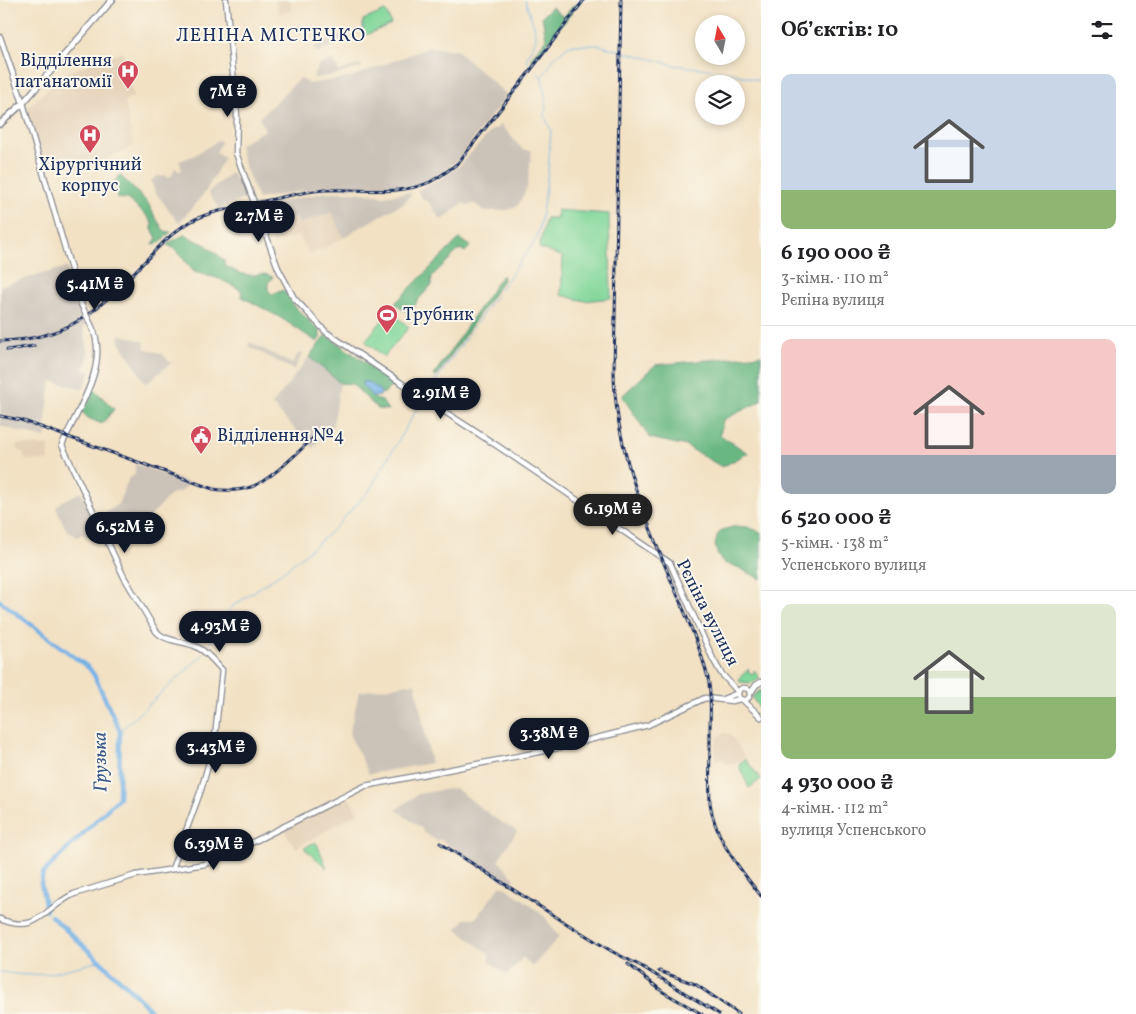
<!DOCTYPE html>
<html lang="uk">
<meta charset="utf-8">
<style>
:root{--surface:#fff;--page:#f6f6f6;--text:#202124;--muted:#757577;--line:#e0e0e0;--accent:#111827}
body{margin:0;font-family:Vollkorn,serif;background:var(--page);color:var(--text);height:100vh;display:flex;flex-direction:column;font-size:19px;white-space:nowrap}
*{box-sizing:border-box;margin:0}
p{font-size:16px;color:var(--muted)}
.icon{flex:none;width:28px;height:28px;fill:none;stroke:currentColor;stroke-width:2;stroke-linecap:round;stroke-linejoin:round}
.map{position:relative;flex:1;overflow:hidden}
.sheet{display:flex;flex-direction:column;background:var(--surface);width:375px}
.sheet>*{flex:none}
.needle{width:32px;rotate:350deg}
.fabs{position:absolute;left:695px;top:15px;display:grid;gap:10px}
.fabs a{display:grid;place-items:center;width:50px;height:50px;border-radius:50%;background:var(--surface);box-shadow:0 2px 8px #0003;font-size:25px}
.price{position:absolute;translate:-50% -42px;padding:0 11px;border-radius:18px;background:var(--accent);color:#fff;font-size:16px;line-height:32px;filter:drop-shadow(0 1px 2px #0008)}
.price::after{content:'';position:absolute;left:50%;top:30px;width:15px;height:11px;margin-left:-8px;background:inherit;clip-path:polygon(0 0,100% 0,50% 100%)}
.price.active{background:#222;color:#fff}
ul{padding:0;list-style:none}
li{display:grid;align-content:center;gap:10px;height:265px;padding:0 20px}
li+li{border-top:1px solid var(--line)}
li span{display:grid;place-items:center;height:155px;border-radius:10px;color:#555}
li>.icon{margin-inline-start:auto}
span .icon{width:90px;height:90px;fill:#fffc;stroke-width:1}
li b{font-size:21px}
h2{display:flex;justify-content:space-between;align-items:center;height:60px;padding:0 20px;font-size:21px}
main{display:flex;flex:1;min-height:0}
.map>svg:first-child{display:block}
.built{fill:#e4d0b6}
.industrial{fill:#cbc2b8}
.green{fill:#82d79a;stroke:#4e837c}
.forest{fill:#69b882;stroke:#427470}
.water{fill:#73b1e6;stroke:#4770a2}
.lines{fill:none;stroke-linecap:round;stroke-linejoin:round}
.stream{stroke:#73b1e6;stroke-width:1}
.river{stroke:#73b1e6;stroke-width:4.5}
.secondary-casing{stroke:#868890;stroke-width:7}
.primary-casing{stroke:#868890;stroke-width:8}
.secondary{stroke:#fff;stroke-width:4.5}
.primary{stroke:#fff;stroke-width:5}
.rail-casing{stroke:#1b2f5e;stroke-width:3}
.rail{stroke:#fbf7ec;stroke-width:1;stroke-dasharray:4;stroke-linecap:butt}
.secondary-bridge-casing{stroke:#868890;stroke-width:7;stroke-linecap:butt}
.secondary-bridge{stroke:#fff;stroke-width:4.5}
.labels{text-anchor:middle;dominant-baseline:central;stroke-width:4;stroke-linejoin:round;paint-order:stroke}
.poi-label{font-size:18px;fill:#1b2f5e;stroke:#fbf7ec;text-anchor:start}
.street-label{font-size:18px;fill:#1b2f5e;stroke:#fbf7ec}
.neighbourhood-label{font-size:19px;letter-spacing:1px;fill:#1b2f5e;stroke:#fbf7ec}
.water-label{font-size:19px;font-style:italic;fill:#355687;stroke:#fbf7ec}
</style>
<main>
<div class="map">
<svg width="761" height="1014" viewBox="0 0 761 1014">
<rect width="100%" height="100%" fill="#fbf7ec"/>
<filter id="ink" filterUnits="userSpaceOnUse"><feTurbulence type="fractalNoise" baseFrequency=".02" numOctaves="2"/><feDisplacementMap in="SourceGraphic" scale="10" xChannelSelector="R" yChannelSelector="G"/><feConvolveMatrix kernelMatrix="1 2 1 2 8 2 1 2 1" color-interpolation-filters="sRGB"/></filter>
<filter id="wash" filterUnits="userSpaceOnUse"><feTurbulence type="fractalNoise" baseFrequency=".0096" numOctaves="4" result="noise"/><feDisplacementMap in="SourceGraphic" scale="20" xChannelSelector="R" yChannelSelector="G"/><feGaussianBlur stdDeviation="1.12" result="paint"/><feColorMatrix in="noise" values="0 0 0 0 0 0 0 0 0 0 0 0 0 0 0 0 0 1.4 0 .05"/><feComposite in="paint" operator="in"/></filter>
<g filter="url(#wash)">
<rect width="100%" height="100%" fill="#f2e1c3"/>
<path class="built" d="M275 0H291V11L279 13Z
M123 52 133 97 126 99 125 104 134 145 125 151 93 164 74 169 70 156 42 162 26 108 68 72Z
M332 211 343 238 328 246 309 255 300 236 302 234 273 244 267 225 296 215 298 224Z
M18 444 49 446 48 461 24 459V454L16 448Z
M724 733H730L745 757 733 764 725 763 721 759 715 762V747L718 737Z
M348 796 358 813 296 848 283 829Z"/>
<path class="industrial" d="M342 35 344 40 317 53 314 47Z
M430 47 457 50 507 95 456 162 429 180 412 186 383 188H319L258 199 244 164 239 145 265 130 259 118 300 78 309 84 352 77Z
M333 59 339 71 361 64 362 67 334 75 316 78 313 77 314 73 317 71 318 65Z
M501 125 523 150H532L527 188 518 205 508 210 492 211H485L475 204 467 205 463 203 442 220 434 211V209L427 200 424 201 417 190 442 178 460 165 493 129H496Z
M219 140 221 142 216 153 224 158 206 191 179 223 155 192 151 181 159 175 161 177 165 175 168 178 174 173 173 171 176 168 179 172 182 169 179 161 193 156Z
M232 172 245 198 219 209 208 192Z
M326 192H355L383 196 410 192 411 195 404 203 353 231V233L343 238 332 212 299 224 295 216 267 225 260 206Z
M67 267 74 295 87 322 83 327 89 354 84 370 91 372 83 389 51 381 45 426 0 414V286Z
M120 334 145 342 144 348 162 354 171 363 146 384 119 340Z
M250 342 292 364 299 353 302 354 294 370 248 346Z
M309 357 340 383 333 425 313 448 272 405Z
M0 416 13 419 49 430 45 438 0 426Z
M135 464 190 483 182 491 171 494 148 519 138 528 111 525 105 513 118 504 129 478 135 475Z
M81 492 99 530 86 537 82 534 77 537 66 529 56 508 61 502Z
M415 683 431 763 369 774 349 734 359 692Z
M455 788 496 819 517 831 498 860 515 879 511 885 439 839 437 841 423 832 424 830 396 810 418 794Z
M501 885 524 900 544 916 559 937 532 967 523 957 507 975 490 962 489 954 456 929 465 919H475Z"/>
<path class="green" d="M385 11 387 13 391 24 366 35 363 34V20Z
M557 210 609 214 611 298 585 301 561 295 563 257 539 248 546 218H557Z
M390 311 409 327 384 357 365 341Z
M749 669 748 672 754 674V670L760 679 751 683 740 682 739 678Z
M761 690V711L752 697Z
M745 759 761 779 749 788 739 766 740 763Z
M315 842 317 844 327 868 304 848Z"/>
<path class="forest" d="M574 5H578L533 61 531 58 546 39 542 16 552 7 563 17Z
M120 175 148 203 154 215 164 231 171 232 159 243 153 244 157 238 152 229V223L146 215 127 199 117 198 118 193 110 187Z
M184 235 206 245 224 260V265C232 270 240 274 248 275 260 276 259 271 273 277L268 283V290L272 294 284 290 295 307 320 331V338L317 342 281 318 242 297 241 290 220 279 194 272 175 249 166 244Z
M459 239 471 246 465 252 460 249 432 276 431 286 417 301 410 315 395 303Z
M502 275 503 280 436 377 433 376Z
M326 335 395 383 383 394 372 384 363 382 362 383 375 399 382 401 388 410 378 409 352 384 340 383 309 357Z
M761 355V401L723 420 720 435 748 453 722 467 686 446 650 438 622 396 655 365Z
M91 386 114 409 102 424 88 418 81 411Z
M736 526 747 527 761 532V579L735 566 724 563 718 556 715 545 718 534 722 530Z"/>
<path class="water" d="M364 381 372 384 381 392 380 396 373 397 362 385Z"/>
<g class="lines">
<path class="stream" d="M525 0 534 26 536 39 526 60 530 65
M542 77 555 57 569 45H598L674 65 723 71 761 81
M424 397 537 238 541 220 548 172 551 130 545 117 546 101 542 78 536 71
M206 650 233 606 288 568 331 532 369 491 422 400
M120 731 204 654
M0 972 24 975 47 974 100 961"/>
<path class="river" d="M0 601 89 668 94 675 120 731 119 798 43 873 41 883 46 910
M51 916 128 987 154 1014"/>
</g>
</g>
<g filter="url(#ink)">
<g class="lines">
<g class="secondary-casing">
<path id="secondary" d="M226 0 237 115 236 153 278 268 294 298 326 332 425 399 499 447 670 563 713 659 721 673 738 692
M0 37 23 103 81 304
M92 327C110 365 77 410 62 445L124 577 156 631C165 642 185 641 197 647 207 652 214 661 221 669
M738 694a6 6 0 1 1 12 0a6 6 0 1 1-12 0Z
M750 694 756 685 761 682
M723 699 738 693
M743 700 761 717
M172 869 201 790 210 759 215 737 222 670
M0 919C38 935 44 908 74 894L136 875 205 864 227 855 365 786 549 750 617 733 648 725 705 698 732 701 740 699"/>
</g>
<g class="primary-casing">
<path id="primary" d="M0 124 23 103 112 0"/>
</g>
<use href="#secondary" class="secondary"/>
<use href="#primary" class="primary"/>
<g class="rail-casing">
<path id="rail" d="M621 0 614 370C614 442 643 513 670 578 684 611 699 643 708 678 712 696 710 713 710 731 710 755 709 779 710 803 715 840 739 867 761 896
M0 341C74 340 101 306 149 257 165 240 181 224 203 216 218 210 235 208 251 204 271 200 292 194 314 191 352 186 394 198 430 182 440 177 449 170 458 163L527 75 584 0
M7 350 34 346
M0 416 21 420 213 489C225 491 238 491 251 487 270 481 299 451 314 437
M440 843 572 927 613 952 641 966 719 1014
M628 964 663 992 702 1014
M659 971 695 984 739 1014"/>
</g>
<use href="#rail" class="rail"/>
<g class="secondary-bridge-casing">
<path id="secondary-bridge" d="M81 304 92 327"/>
</g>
<use href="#secondary-bridge" class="secondary-bridge"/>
</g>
</g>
<defs>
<g id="hospital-pin" transform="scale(1.125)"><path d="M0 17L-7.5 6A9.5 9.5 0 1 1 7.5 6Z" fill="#d1495b" stroke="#fbf7ec"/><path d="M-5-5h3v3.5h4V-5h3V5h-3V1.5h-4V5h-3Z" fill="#fff"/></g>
<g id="stadium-pin" transform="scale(1.125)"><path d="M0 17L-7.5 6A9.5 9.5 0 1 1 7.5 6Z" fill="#d1495b" stroke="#fbf7ec"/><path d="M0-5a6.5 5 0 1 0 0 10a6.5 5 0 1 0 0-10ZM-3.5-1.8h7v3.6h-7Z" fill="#fff"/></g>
<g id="civic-pin" transform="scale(1.125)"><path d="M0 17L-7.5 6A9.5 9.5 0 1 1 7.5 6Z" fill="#d1495b" stroke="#fbf7ec"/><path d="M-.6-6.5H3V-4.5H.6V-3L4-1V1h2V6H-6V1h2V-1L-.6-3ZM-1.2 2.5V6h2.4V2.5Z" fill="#fff"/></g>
</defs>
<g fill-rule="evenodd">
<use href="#hospital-pin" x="128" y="71"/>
<use href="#hospital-pin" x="90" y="135"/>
<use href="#stadium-pin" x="387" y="315"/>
<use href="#civic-pin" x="201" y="436"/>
</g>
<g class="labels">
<g class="poi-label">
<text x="112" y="61" text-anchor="end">Відділення<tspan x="112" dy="21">патанатомії</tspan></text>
<text x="90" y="165" text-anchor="middle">Хірургічний<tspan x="90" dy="21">корпус</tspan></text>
<text x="403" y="315">Трубник</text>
<text x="217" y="436">Відділення №4</text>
</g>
<g class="street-label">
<text transform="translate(707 613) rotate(63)">Рєпіна вулиця</text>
</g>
<g class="neighbourhood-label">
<text x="271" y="36">ЛЕНІНА МІСТЕЧКО</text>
</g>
<g class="water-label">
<text transform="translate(101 762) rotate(-91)">Грузька</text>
</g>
</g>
</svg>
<div class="fabs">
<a><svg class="needle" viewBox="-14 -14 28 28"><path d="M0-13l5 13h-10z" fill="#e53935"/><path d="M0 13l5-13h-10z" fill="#757577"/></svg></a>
<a><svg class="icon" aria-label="layers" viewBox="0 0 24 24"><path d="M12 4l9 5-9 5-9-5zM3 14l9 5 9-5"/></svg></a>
</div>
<b class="price" style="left:228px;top:118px">7M ₴</b>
<b class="price" style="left:259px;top:243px">2.7M ₴</b>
<b class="price" style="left:95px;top:311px">5.41M ₴</b>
<b class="price" style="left:441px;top:420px">2.91M ₴</b>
<b class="price active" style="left:613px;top:536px">6.19M ₴</b>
<b class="price" style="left:125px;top:554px">6.52M ₴</b>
<b class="price" style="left:220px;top:653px">4.93M ₴</b>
<b class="price" style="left:549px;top:760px">3.38M ₴</b>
<b class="price" style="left:216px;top:774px">3.43M ₴</b>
<b class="price" style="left:214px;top:871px">6.39M ₴</b>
</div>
<section class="sheet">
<h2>Об’єктів: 10<svg class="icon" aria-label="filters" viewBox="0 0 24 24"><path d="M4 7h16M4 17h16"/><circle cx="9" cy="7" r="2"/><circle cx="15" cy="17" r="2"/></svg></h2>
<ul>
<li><span style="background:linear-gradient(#c9d6e8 75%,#8fb573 0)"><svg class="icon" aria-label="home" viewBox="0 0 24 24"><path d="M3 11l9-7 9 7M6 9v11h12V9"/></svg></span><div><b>6 190 000 ₴</b><p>3-кімн. · 110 m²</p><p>Рєпіна вулиця</p></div></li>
<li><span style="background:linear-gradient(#f6c9c9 75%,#9aa5b1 0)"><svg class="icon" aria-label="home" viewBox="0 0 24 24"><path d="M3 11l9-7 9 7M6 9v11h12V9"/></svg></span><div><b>6 520 000 ₴</b><p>5-кімн. · 138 m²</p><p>Успенського вулиця</p></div></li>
<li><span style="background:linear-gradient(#dfe7d0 60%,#8fb573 0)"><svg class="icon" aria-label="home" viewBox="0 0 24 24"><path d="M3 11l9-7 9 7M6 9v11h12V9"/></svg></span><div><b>4 930 000 ₴</b><p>4-кімн. · 112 m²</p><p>вулиця Успенського</p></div></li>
</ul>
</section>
</main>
